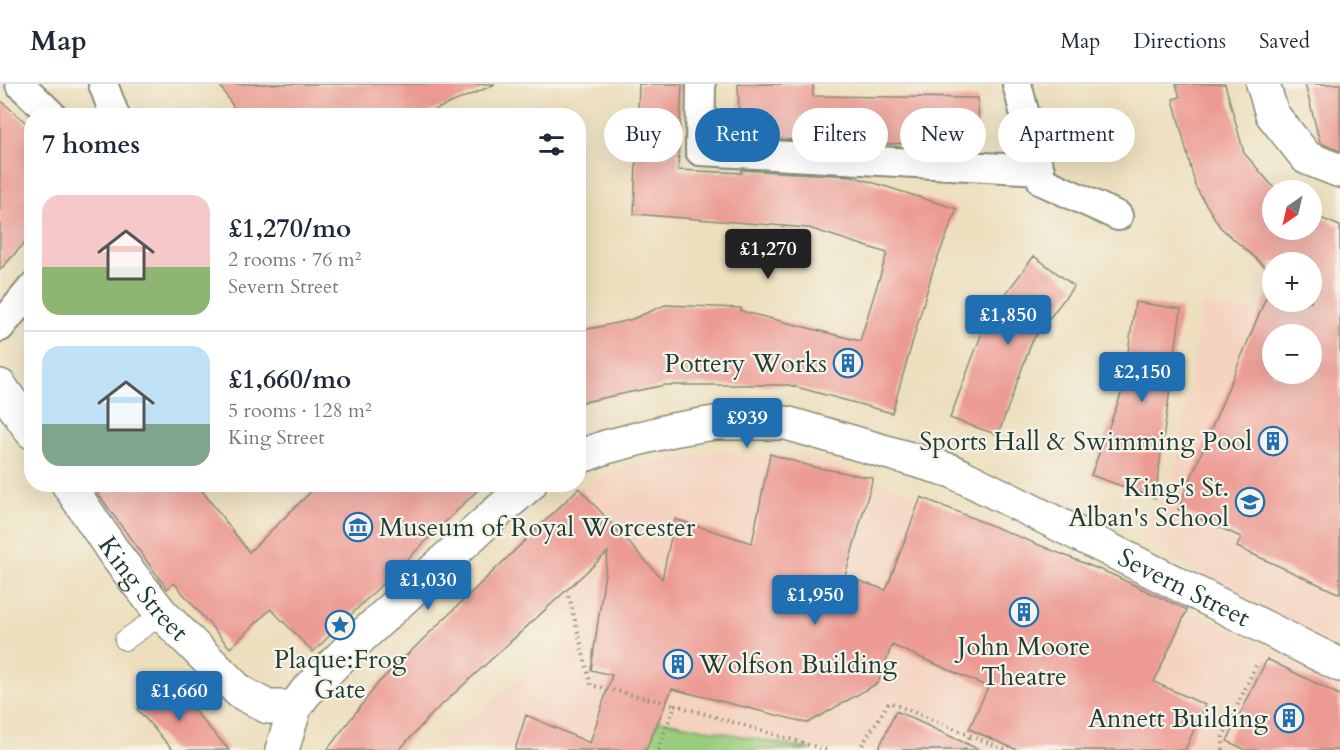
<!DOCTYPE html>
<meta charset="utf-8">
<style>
:root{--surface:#fff;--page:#f6f6f7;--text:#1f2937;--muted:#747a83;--line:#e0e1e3;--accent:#1f6fb2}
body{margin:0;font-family:Cardo,serif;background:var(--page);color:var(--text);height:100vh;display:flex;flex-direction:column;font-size:22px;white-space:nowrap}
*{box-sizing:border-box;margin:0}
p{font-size:20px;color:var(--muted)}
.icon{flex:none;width:33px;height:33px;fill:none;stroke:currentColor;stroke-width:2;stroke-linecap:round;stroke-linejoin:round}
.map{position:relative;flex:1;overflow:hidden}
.panel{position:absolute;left:24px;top:24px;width:562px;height:384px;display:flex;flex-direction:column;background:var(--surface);border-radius:24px;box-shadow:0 6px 24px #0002}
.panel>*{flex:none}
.guide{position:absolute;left:604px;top:24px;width:570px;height:54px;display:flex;gap:12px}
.needle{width:39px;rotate:214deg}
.buttons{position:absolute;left:1262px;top:96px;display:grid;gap:12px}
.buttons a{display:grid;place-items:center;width:60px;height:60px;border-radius:50%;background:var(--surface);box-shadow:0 6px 24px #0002;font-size:30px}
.price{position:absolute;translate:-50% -51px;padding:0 14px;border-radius:6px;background:var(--accent);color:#fff;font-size:20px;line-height:39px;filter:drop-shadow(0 2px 3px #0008)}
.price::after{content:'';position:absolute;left:50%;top:36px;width:18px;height:14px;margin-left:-9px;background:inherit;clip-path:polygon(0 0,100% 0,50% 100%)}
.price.on{background:#222;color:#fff}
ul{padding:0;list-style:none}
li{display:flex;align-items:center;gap:18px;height:150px;padding:0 18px}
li+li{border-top:2px solid var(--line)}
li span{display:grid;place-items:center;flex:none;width:168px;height:120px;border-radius:18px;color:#555}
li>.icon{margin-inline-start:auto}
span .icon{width:72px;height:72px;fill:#fffc;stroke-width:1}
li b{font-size:26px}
h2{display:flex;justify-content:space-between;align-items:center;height:72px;padding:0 18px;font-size:26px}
.pill{padding:0 21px;border-radius:27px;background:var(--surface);box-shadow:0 6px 24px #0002;font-size:21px;line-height:54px}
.pill.on{background:var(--accent);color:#fff}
header{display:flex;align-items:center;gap:36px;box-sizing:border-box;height:84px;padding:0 30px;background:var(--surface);border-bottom:2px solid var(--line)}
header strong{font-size:28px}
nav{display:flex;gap:33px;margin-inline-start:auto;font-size:21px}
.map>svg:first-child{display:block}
.built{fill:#f4d3c0;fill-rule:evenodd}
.green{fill:#9acd7d;stroke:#5c8558;stroke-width:1.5}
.building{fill:#ec9a92;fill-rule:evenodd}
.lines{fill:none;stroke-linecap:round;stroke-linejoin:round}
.service-casing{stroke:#868e78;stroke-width:22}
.pedestrian-casing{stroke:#868e78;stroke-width:32}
.minor-casing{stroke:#868e78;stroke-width:36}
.path{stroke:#868e78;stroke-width:4;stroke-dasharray:1.5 4.5;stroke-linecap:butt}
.service{stroke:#fff;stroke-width:20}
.pedestrian{stroke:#fff;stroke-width:28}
.minor{stroke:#fff;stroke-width:33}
.labels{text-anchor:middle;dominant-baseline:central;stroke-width:4.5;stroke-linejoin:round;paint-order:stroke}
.poi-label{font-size:26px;fill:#1f3d34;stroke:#f7f3e8;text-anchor:end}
.street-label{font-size:26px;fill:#1f3d34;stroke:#f7f3e8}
</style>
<header>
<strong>Map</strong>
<nav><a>Map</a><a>Directions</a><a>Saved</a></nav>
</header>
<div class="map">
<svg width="1340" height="666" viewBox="0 0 1340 666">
<rect width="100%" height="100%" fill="#f7f3e8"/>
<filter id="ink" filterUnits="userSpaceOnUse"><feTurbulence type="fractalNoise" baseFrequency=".0167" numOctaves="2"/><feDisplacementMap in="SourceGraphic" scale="12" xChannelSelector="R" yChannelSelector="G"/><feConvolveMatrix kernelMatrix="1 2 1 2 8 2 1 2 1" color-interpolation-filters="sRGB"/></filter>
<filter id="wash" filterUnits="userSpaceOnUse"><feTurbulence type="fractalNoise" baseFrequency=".008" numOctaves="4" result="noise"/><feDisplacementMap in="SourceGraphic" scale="24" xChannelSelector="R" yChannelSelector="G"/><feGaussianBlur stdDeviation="1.35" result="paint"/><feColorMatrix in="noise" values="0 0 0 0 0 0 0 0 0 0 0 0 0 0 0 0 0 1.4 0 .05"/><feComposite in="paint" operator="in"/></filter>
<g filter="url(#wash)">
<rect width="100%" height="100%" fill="#eddfbd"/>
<path class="built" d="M1202 219 1340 242V565L1142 456 1177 379ZM1272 250H1311V290H1272Z
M718 367 813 372 872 394 1110 490 1318 587 1340 599V666H435L471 634 569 555 496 484 579 404 626 382Z"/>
<path class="green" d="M659 636 813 666H646Z"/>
<g id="blocks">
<path class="building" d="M219 0H494V1L420 32H239Z
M639 0H682L678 86 742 89 741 86 852 92 957 125 933 186 892 329 789 301H665L579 319V247L630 236 665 221 741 224V227L860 257 887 169 809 144 634 130Z
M738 0H813V12L978 14 979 59 865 60 740 53Z
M1176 0H1225L1244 69 1276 106H1272V146H1311V130L1340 142V510L1237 463 1241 453 1178 425 1272 199V218H1311V178H1272V189L1220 143 1196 104 1173 15 1180 13ZM1272 250H1311V290H1272Z
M1305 0H1340V67L1320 59Z
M0 16 32 44V151L0 186Z
M1034 172 1074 202 1032 257 998 351 950 334 987 235Z
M1135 218 1181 225 1155 414 1091 391 1123 305Z
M770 370 814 383 873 394 845 492 886 506 921 413 1113 491 1187 526 1154 598 1205 621 1185 666H1017L969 645 988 603 892 561 878 599 808 639 672 605 646 666H515L526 631 590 659 612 591 591 586 608 468 434 628 399 666H327L379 598 579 404 662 495 675 435 752 459Z
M91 400H197L249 468 319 400H484L313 568 271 525 230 564 174 499 167 505Z
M1267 575 1340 611V666H1246L1227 657Z
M168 597 229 666H173L137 625Z
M896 627 980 666H878Z"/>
</g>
</g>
<g filter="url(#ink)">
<use href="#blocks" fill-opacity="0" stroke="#868e78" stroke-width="1.5"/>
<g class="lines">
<g class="service-casing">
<path id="service" d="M125 556 162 530"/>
</g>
<g class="pedestrian-casing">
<path id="pedestrian" d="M20 0 53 32
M103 0 115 32
M701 0 700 67 1040 86
M1017 0 1042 97 1118 132
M0 243 32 204"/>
</g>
<g class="minor-casing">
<g id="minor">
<path d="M1263 0 1272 30 1307 74 1340 87"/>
<path d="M0 302 32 348"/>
<path id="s1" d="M579 373 606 363 672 346 714 339H786L952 387 1340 581"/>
<path id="s2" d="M68 400 117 473 162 530 240 608 268 623H295"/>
<path d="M282 666 295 623 305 609 358 556 495 430 530 400"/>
</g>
</g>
<path class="path" d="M569 512 591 601 675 621
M658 666 675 621 827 666
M859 666 889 618 1006 666
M965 666 970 651
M1223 666V653L1256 581"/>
<use href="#service" class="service"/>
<use href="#pedestrian" class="pedestrian"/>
<use href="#minor" class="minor"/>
</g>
</g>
<defs>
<g id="building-ring" transform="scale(1.5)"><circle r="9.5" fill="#f7f3e8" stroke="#1f6fb2" stroke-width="1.5"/><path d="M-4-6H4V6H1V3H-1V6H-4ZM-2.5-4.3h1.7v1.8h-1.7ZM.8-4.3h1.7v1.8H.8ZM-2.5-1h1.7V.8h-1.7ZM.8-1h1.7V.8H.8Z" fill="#1f6fb2"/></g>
<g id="school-ring" transform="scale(1.5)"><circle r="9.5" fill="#f7f3e8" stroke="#1f6fb2" stroke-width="1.5"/><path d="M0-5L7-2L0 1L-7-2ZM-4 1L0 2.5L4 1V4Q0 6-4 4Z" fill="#1f6fb2"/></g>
<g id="museum-ring" transform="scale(1.5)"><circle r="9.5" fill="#f7f3e8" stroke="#1f6fb2" stroke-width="1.5"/><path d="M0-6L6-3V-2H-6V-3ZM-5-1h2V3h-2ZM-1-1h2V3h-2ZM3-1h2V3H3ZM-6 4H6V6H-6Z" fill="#1f6fb2"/></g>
<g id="sight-ring" transform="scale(1.5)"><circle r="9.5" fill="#f7f3e8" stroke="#1f6fb2" stroke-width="1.5"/><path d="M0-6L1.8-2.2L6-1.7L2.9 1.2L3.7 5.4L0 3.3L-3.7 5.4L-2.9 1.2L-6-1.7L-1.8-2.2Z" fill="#1f6fb2"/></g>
</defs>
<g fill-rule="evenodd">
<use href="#building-ring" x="848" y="279"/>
<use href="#building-ring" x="1273" y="357"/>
<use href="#school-ring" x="1250" y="418"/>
<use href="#museum-ring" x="358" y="443"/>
<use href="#building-ring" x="1024" y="528"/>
<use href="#sight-ring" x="340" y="541"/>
<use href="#building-ring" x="678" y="580"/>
<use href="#building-ring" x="1289" y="634"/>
</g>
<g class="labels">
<g class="poi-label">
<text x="827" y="279">Pottery Works</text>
<text x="1252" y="357">Sports Hall &amp; Swimming Pool</text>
<text x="1229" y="403">King's St.<tspan x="1229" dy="30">Alban's School</tspan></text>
<text x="379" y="443" text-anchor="start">Museum of Royal Worcester</text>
<text x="1024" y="562" text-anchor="middle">John Moore<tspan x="1024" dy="30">Theatre</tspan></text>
<text x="340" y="575" text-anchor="middle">Plaque:Frog<tspan x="340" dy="30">Gate</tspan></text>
<text x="699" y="580" text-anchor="start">Wolfson Building</text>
<text x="1268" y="634">Annett Building</text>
</g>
<g class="street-label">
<text stroke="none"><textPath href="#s2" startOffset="129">King Street</textPath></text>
<text stroke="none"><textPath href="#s1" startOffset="644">Severn Street</textPath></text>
</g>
</g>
</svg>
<div class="buttons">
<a><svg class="needle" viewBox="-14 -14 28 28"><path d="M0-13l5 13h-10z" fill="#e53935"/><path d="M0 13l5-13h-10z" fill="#747a83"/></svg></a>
<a>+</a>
<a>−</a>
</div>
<b class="price on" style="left:768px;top:196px">£1,270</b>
<b class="price" style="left:1008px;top:262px">£1,850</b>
<b class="price" style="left:1142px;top:319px">£2,150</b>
<b class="price" style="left:747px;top:365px">£939</b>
<b class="price" style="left:428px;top:527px">£1,030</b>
<b class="price" style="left:815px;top:542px">£1,950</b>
<b class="price" style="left:179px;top:638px">£1,660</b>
<div class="guide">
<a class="pill">Buy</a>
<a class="pill on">Rent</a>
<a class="pill">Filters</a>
<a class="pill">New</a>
<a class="pill">Apartment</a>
</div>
<section class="panel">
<h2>7 homes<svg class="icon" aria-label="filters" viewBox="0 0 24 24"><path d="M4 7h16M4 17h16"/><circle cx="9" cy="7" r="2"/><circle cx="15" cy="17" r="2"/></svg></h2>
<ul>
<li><span style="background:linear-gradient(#f6c9c9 60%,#8fb573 0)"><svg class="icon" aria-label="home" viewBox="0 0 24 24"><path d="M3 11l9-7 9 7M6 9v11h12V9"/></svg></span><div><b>£1,270/mo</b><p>2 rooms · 76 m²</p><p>Severn Street</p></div></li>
<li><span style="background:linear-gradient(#bfe0f5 65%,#7fa58c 0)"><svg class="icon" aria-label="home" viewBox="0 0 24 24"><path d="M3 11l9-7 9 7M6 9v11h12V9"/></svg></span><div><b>£1,660/mo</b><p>5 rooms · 128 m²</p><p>King Street</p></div></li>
</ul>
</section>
</div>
